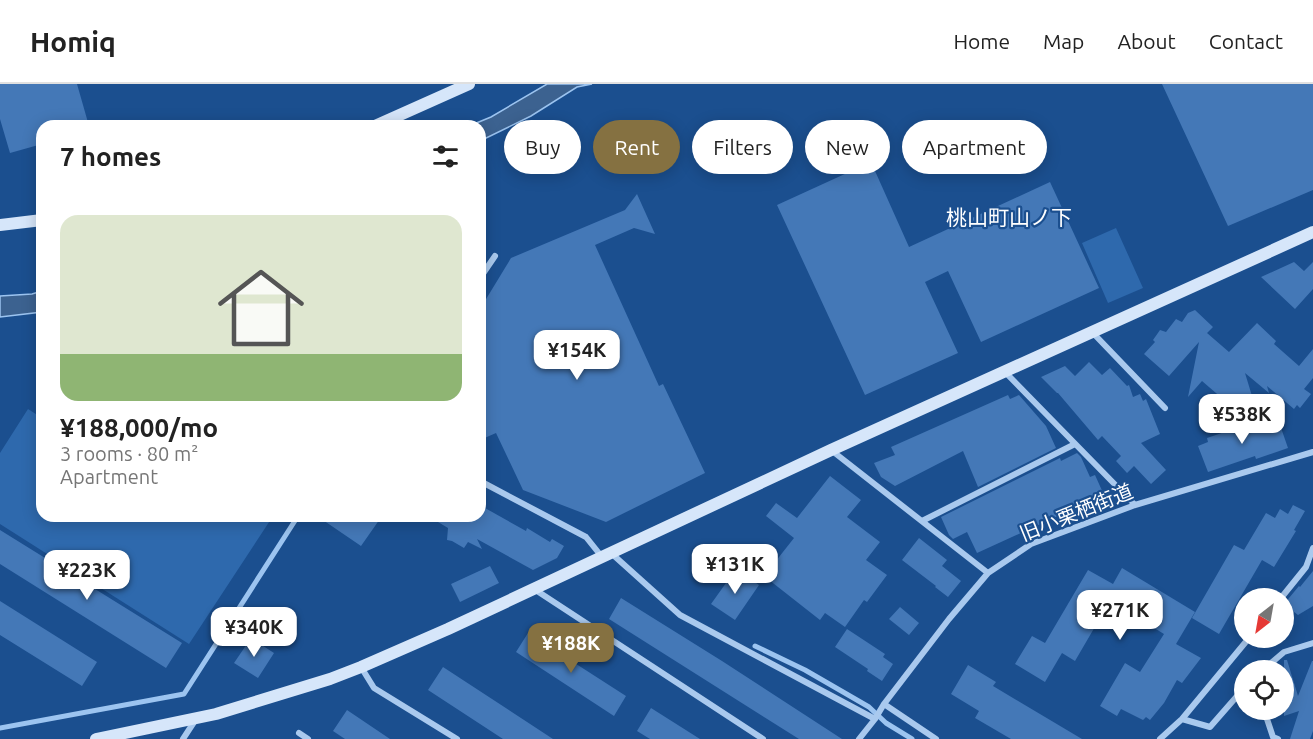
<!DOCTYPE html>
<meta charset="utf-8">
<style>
:root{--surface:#fff;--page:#f2f2f2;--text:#222;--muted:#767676;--line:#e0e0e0;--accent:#857141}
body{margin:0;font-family:Ubuntu,"Noto Sans JP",sans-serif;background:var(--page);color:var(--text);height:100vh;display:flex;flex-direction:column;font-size:22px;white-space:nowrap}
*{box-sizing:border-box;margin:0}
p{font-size:20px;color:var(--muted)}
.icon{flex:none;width:33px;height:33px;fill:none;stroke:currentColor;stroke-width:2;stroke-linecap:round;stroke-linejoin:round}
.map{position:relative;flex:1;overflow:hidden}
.side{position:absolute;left:36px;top:36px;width:450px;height:402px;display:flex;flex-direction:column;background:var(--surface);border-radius:18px;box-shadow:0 3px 15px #0003}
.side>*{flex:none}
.hud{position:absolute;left:504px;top:36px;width:570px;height:54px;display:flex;gap:12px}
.needle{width:39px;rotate:211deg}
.buttons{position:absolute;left:1234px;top:504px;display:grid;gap:12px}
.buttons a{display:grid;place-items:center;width:60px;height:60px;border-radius:50%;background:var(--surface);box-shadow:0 3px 15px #0003;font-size:30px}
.price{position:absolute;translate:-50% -51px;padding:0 14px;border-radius:12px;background:#fff;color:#222;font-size:20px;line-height:39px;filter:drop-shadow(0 2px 3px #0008)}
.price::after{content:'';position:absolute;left:50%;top:36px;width:18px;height:14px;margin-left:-9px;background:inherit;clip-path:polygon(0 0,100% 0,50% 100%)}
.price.on{background:var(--accent);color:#fff}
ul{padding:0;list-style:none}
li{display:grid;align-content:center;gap:12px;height:318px;padding:0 24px}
li span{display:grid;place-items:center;height:186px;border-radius:18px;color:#555}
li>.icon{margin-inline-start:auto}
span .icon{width:108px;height:108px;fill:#fffc;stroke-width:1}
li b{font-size:26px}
h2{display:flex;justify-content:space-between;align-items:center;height:72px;padding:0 24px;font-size:26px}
.pill{padding:0 21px;border-radius:27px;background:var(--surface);box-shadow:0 3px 15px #0003;font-size:21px;line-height:54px}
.pill.on{background:var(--accent);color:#fff}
header{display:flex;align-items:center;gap:36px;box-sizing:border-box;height:84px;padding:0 30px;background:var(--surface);border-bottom:2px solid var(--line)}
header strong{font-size:28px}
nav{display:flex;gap:33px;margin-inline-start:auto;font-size:21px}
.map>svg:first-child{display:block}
.green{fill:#2e69ad}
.water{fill:#3c6290;stroke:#9cc4f0;stroke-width:1.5}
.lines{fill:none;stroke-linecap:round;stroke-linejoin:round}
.stream{stroke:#9cc4f0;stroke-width:5}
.building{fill:#4478b7}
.street{stroke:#a9c9ee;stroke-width:6}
.secondary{stroke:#d6e6fa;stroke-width:12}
.labels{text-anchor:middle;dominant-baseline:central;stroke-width:4.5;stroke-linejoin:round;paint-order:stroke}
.street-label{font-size:20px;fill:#fff;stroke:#1b4f8f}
.neighbourhood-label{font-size:21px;fill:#fff;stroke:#1b4f8f}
</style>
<header>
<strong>Homiq</strong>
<nav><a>Home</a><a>Map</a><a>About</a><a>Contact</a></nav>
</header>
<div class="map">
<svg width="1313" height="655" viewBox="0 0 1313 655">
<rect width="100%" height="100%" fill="#1b4f8f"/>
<path class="green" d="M1116 144 1143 204 1108 219 1082 159Z
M28 325 42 334V432H273L189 560 0 440V369Z"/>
<path class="water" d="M547 0H592L577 3 531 32 480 57V42H469L491 33Z
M42 207V228L0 233V212L32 210Z"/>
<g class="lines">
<path class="stream" d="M755 562 805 586 869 623 886 639 912 655
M0 644 184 610 298 432"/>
</g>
<path class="building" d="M0 0H77L89 42H42V60L10 69 0 35Z
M1162 0H1313V106L1228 142Z
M871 78 909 163 1050 98 1099 204 981 258 948 187 925 198 958 269 865 311 777 121Z
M637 110 655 150 634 144 595 161 659 302 663 300 705 389 606 438 523 406 496 349 480 356V225L511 174 625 126Z
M1294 178 1304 187 1313 178V205L1295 225 1261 193Z
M1195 226 1213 243 1207 249 1229 268 1257 239 1276 257 1274 260 1299 282 1313 265V294L1304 305 1311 310 1300 324 1297 321 1294 325 1267 302 1269 309 1245 289 1252 312 1238 328 1202 297 1188 313 1199 258 1169 292 1144 270 1155 258 1153 256 1160 246 1166 248 1176 235 1182 238 1188 229Z
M1089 278 1102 291 1110 284 1127 302 1129 301 1133 313 1140 310 1143 317 1146 315 1160 350 1141 359 1166 386 1151 400 1134 382 1127 389 1116 377 1121 372 1102 352 1098 356 1058 309H1057L1041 293 1065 282 1075 292Z
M1008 311 1010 315 1019 311 1046 342 1056 364 978 403 963 367 895 402 881 393 874 379 895 371 891 363Z
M1260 336 1263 346 1280 341 1288 364 1256 375 1255 372 1208 388 1198 362 1208 358 1207 354Z
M1077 369 1081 373 1090 393 1095 391 1104 411 977 469 967 448 953 455 949 451 941 433 1060 374 1061 377Z
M830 392 861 416 847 433 880 458 866 476 887 491 867 518 864 516 845 543 825 529 820 536 764 492 794 454 766 432 776 419 797 434Z
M1293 421 1305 427 1294 446 1296 447 1274 483 1262 476 1219 550 1192 534 1234 461 1244 466 1266 429 1275 434 1280 425 1288 430Z
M485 424 526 447 527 444 550 458 552 455 564 462 557 474 533 486 477 455 482 465 468 458 464 464 452 457 447 456 448 444 428 432H481Z
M317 432H382L361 462Z
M0 446 182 559 166 584 0 480Z
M919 454 947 476 942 482 961 497 948 513 935 503 936 502 902 476Z
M490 482 499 499 460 518 451 500Z
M1122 484 1195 528 1176 560 1201 574 1182 599 1177 596 1164 619 1150 636 1146 633 1143 636 1121 625 1117 632 1100 622 1125 579 1140 588 1164 550 1110 517 1075 577 1062 569 1045 598 1015 580 1032 552 1045 559 1088 486 1113 500Z
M736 485 759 501 735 536 711 520Z
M1313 487V522L1298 531 1284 520 1299 502 1300 503Z
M621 514 722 577 842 655H799L609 535Z
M0 517 97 578 82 602 0 551Z
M900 523 919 539 909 551 889 535Z
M847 545 885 570 883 573 893 580 882 597 867 587 868 585 835 563Z
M528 549 626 612 614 632 516 568Z
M251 554 274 569 258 594 234 579Z
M1284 576H1287L1298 612 1312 577H1313V647L1310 655H1290L1299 627 1284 632Z
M968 581 996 598 993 602 1082 655H1011L975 634 979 627 951 610Z
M443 583 553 655H503L428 606Z
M651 624 700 655H650L637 647Z
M347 626 390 655H345L333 647Z"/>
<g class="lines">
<path class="street" d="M480 194 495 172
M1093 249 1165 324
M1005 288 1135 421
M831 366 988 489
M480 397 586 453 602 473
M922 437 1075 360
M611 469 680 531 875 635
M534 505 763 655
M1281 514 1306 483 1313 464
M361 583 374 604 457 655
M1263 586 1284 568 1313 559
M884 620 936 655
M1264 626 1273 653 1278 655
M1182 635 1210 643 1245 603
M299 649 308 655
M183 655 196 635
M859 655 875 635 884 620 949 535 988 489 1031 460 1135 421 1313 368
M1160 655 1182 635 1249 554"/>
<path class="secondary" d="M375 42 469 0
M0 141 42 136
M96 655 216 630 330 595 361 583 448 545 831 366 1313 148"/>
</g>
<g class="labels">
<g class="street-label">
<text transform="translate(1076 428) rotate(-22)">旧小栗栖街道</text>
</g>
<g class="neighbourhood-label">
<text x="1009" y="133">桃山町山ノ下</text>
</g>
</g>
</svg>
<div class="buttons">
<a><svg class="needle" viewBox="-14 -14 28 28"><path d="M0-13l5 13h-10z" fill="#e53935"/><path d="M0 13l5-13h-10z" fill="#767676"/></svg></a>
<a><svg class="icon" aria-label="locate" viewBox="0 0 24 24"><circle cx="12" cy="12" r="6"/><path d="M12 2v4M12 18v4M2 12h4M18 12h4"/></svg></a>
</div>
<b class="price" style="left:577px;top:297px">¥154K</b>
<b class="price" style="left:1242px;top:361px">¥538K</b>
<b class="price" style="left:735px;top:511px">¥131K</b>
<b class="price" style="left:87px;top:517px">¥223K</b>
<b class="price" style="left:1120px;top:557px">¥271K</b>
<b class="price" style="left:254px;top:574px">¥340K</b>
<b class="price on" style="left:571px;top:590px">¥188K</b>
<div class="hud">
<a class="pill">Buy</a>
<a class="pill on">Rent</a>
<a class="pill">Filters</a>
<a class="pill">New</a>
<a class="pill">Apartment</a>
</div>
<section class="side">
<h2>7 homes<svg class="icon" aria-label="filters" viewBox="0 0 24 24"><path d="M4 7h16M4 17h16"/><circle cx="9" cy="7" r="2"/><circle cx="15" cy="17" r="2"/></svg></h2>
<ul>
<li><span style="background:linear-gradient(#dfe7d0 75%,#8fb573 0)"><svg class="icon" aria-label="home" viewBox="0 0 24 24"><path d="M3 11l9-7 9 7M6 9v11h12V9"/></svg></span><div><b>¥188,000/mo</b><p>3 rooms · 80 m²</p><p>Apartment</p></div></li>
</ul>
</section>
</div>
